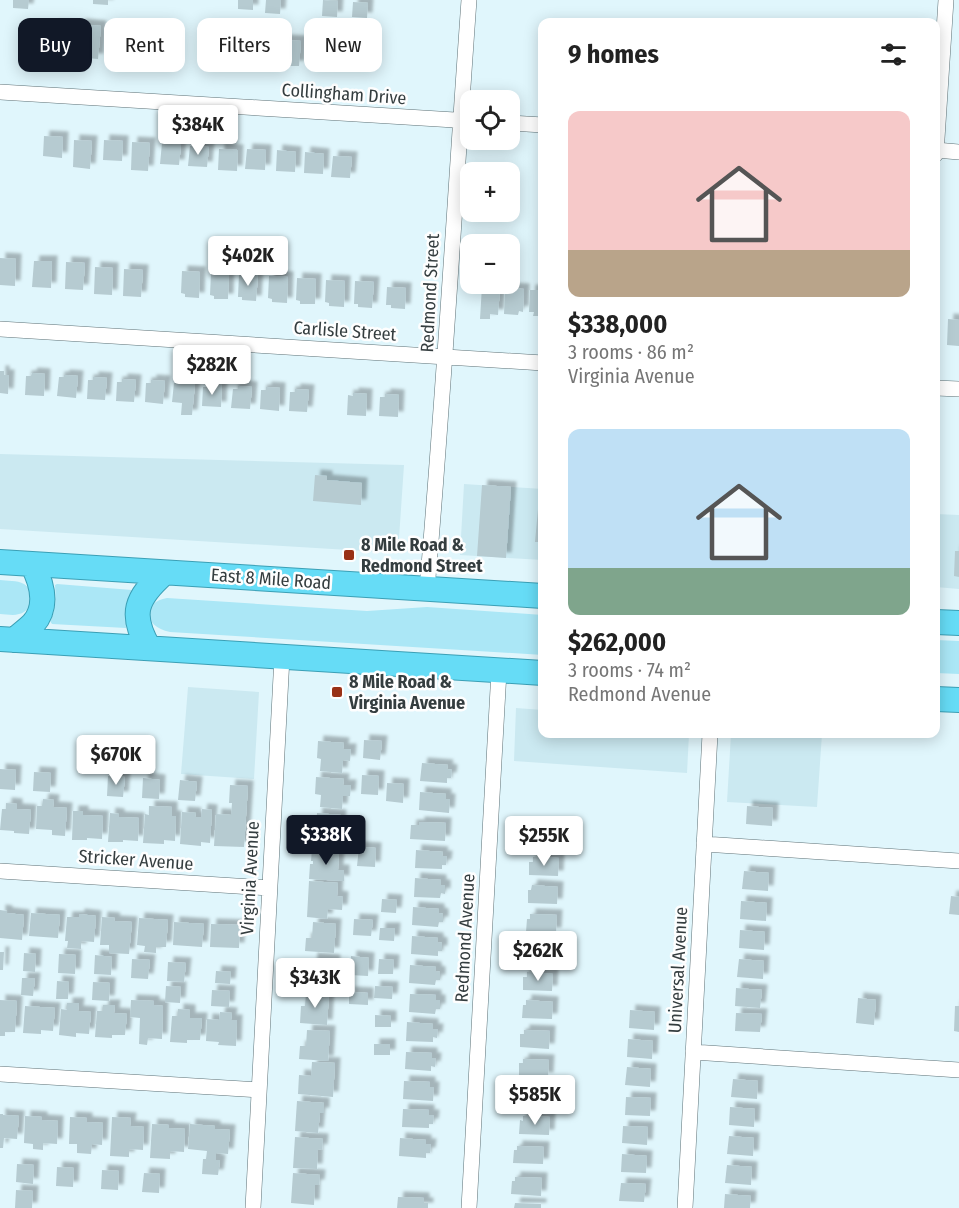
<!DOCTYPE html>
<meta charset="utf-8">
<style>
:root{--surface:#fff;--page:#f2f2f2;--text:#222;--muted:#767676;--accent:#111827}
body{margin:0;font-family:"Fira Sans Condensed",sans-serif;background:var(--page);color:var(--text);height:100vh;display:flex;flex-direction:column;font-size:22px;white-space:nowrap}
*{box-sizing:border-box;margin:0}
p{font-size:20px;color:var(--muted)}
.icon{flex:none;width:33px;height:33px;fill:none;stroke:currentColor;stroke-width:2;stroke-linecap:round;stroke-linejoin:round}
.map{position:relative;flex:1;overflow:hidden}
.drawer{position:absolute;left:538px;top:18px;width:402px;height:720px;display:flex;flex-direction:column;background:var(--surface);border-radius:12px;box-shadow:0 3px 15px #0003}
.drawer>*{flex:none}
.guide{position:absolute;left:18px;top:18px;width:430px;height:54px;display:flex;gap:12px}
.fabs{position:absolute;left:460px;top:90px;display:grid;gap:12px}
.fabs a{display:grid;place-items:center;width:60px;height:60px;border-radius:12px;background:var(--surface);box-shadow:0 3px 15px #0003;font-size:30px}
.price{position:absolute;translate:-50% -51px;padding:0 14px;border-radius:6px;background:#fff;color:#222;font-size:20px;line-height:39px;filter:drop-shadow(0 2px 3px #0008)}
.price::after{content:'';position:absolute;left:50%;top:36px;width:18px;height:14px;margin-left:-9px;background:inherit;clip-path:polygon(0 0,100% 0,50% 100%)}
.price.current{background:var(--accent);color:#fff}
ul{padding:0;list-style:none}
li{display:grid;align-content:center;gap:12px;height:318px;padding:0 30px}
li span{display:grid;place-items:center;height:186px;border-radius:12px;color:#555}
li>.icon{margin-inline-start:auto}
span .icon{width:108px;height:108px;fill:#fffc;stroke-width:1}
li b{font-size:26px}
h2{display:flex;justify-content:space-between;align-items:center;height:72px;padding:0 30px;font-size:26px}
.pill{padding:0 21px;border-radius:12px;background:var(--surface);box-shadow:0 3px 15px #0003;font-size:21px;line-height:54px}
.pill.current{background:var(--accent);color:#fff}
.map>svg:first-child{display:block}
.built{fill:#cbe9f1}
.green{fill:#abe7f6}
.building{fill:#b6cbd1;filter:url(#shadow)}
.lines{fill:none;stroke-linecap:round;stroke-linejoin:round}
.minor-casing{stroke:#5e7277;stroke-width:16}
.trunk-casing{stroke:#3b9fb5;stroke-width:26}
.minor{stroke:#fff;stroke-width:15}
.trunk{stroke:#66dcf6;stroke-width:24}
.poi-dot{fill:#993116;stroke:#fefefe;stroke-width:2}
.labels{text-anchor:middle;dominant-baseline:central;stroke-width:5;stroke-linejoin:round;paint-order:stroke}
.street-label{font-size:18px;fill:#343d3f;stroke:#fefefe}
.poi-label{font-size:18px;font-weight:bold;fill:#343d3f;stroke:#fefefe;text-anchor:start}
</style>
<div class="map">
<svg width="959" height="1208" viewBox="0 0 959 1208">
<defs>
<filter id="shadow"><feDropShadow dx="5.5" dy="-5.5" stdDeviation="1.5" flood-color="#0004"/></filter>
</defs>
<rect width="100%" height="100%" fill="#e0f6fc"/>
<path class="built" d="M0 454 404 465 398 553 0 529Z
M464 484 543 489V560L460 555Z
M936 514 959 515V589L936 587Z
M188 687 259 692 254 779 181 774Z
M516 708 543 710V734H689L687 773 514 761Z
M731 734H822L817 807 727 802Z"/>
<path class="green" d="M0 580C7 581 17 580 24 584 36 591 33 611 19 614 13 616 6 614 0 614Z
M57 584 132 590C126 606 126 610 126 628L52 624 50 621C56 609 56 599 55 585Z
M167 598 367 611 427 607 543 615V655L170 632C143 627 142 602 167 598Z
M936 640 959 641V674L936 673Z"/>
<path class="building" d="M13 0H29L28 9 13 8Z
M93 0H108V5L93 4Z
M238 0H253V10L238 9Z
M266 0H281L280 14 265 13Z
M323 0 338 1 337 17 322 16Z
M353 2 368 3 367 18 352 17Z
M80 24 101 26 98 59 87 58 88 54 78 53Z
M54 25 71 26 69 53 52 52Z
M109 27 127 28 125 56 108 55Z
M254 38 272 39 271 64 253 63Z
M283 40 301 41 299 66H281Z
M311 40H328L327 66 309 65Z
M340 40 358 41 356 70 338 69Z
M44 136 63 137 62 158 43 156Z
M74 140 92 141 90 169 73 167Z
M104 140 123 141 122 161 103 160Z
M132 142 150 143 148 171 131 170Z
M162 143 181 145 179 165 160 164Z
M190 146 209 147 207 167 188 166Z
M219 149 238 150 237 171 218 170Z
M247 149 266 150 265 170 245 169Z
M277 150 296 152 295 172 276 171Z
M305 152 324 154 323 174 304 173Z
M333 156 352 157 350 178 331 177Z
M0 258 16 259 15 286 0 285Z
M34 261H52L51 288 32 287Z
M66 262 85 263 83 290 65 289Z
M95 267 113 268 112 295 94 294Z
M124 269 143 270 141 297 123 296Z
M182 271 200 272 199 298 185 297V294L181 293Z
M211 273 229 274 228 299H214V296L210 295Z
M239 274 258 275 256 301 242 300V297H238Z
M269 276 288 277 287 303 272 302V299L268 298Z
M297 278 316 279 315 304H300V301L296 300Z
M326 280 345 281 344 307 329 306V303L325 302Z
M355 281 374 282 372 308 358 307V304H354Z
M482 286 500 288 498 315 490 314V319H480Z
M387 287 406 288 405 309 391 308V305H386Z
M505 288 524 289 523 312 519 311 518 315 504 314Z
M530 290H543V316H533L534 312H529Z
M948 319 959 320V346L947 345Z
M0 371H4V375H9L8 394 0 393Z
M32 373 45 374 44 396 25 395 26 376H31Z
M64 375 78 376 76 398 57 396 59 377H64Z
M93 377 107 378 105 400 87 399 88 380H93Z
M122 379 136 380 134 402 116 401 117 382H122Z
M151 380 165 381 163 404 145 402 146 383H151Z
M174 383 195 384 192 415H181L182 403 172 402Z
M208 384 222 385 221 407 202 406 203 387H208Z
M238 386 252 387 250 409 231 408 233 389H238Z
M266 387 280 388 279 411 260 409 261 390H266Z
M295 389 309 390 307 412 289 411 290 392H295Z
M353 393 367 394 366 416 347 415 348 395 353 396Z
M385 394 399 395 398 417 379 416 380 397H385Z
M315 475 327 476V480L362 483 361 505 313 501Z
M482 485 511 487 506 558 477 556Z
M539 498 543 499V542H535Z
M955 551H959V577L954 576Z
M364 740 382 741 380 760 363 758Z
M318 741 344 743 343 749H351L350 761 343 760 342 773 320 771 321 759 317 758Z
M422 763 448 765 447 769 452 770 451 778H447V783L420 781Z
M0 769 16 770 15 790 0 789Z
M34 772 51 773 50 792 33 791Z
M362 775 379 776 378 795 361 794Z
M108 776 125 777 123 797 107 796Z
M316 777 344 779 343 785H351L350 796H343L342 809 320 807 321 795 315 794Z
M143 778 160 780 159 799 142 798Z
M180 780 197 782 195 801 178 800Z
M387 783 404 784 403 803 386 801Z
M230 785 248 786 244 847 214 846 216 814 231 815 232 803H229Z
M420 792 446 794V799H450L449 813 419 810Z
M43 799 54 800 53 807 67 808 65 836 52 835V830L36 829 37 806H42Z
M6 803 17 804V809L31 810 29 834 14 833V831L0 830 2 809H6Z
M149 806 172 807V816H176L175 841 164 840V844L143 843 145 814 149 815Z
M747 806 773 808 772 826 746 824Z
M202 809 212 810 210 843 201 842V846L180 844 182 812 196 813 195 817H201Z
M73 811H83V815L103 816 102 839 87 838V840H72Z
M110 813 119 814V817L139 818 138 841 123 840V842H108Z
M317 813 341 815 338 845 311 844 312 829H316Z
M419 822 446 823 445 841 410 839 411 825H419Z
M359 847 376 848 375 867 357 866Z
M312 849 339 850 338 870H344V881L309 879 310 864H313V861H311Z
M416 850 443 852 442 856H447L446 865H442V869L415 868Z
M533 857 559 858 558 876 529 875V862H533Z
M744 871 769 873 768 891 742 889Z
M415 878 441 880V885H445V894L441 893 440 898 414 897Z
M309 881 338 883 337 896 343 897 342 910 328 909 327 919 307 917Z
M532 885 558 887 557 904 528 903V890H531Z
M951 896 959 897V915L949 914Z
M382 899 397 900 396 913 381 912Z
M741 901 767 903 766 921 740 919Z
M413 907 439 909V913L443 914V922H439L438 927 412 925Z
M0 910 7 911V913L24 915 22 940 0 938Z
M31 913 60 915 58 938 29 936Z
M79 914 96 916 94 942 81 941V949L67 948 68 941H65L67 917H79Z
M530 914 557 915 556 933 526 932 527 919H530Z
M102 917 115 918 114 921 132 922 129 954 109 953V945H100Z
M139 918 168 920 166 947H156V953L144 952 145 946 137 945Z
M354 919 373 920 371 936 353 935Z
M174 922 204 924 202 947 173 945Z
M313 922 336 924 334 953 305 951 306 938H312Z
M211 924 240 925 239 948 210 947Z
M380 928H395L394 941 379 940Z
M740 930 765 932 764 950 739 948Z
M412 936 438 938V942L442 943V951H438V956L411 954Z
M529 943 555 945V962L525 961V948H529Z
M0 952H4L3 970H0Z
M24 953 36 954 35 972 23 971Z
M59 954 76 955 75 974 58 973Z
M95 955 112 957 111 975 94 974Z
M351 956 369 958 368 976 350 975Z
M312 958 335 960 333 990 304 988 305 974H311Z
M132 959 150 960 148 979 131 978Z
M379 959 394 960 393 974H378Z
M739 959 764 961 763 979 737 977Z
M168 962 186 963 184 982 167 981Z
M410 965 436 967V971L440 972V980H436L435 985 409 983Z
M216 971 231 972 230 984 215 983Z
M527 972 553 974 552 991 523 990V977H527Z
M22 978H35L33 996 21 995Z
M57 981 69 982 68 999H56Z
M93 982 110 983 109 1001 92 1000Z
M166 986 181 987 180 1003 165 1002Z
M375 986 393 987 392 999 374 998Z
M736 988 762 990 760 1008 735 1006Z
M212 990 230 991 229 1007 211 1006Z
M349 992 368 993V1005L349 1004Z
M306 993 329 994 327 1025 300 1023 301 1006H305Z
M410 994 436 995V1000H440V1009H436L435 1014 409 1012Z
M858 998 876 1000 874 1025 856 1023Z
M0 1000 17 1001 15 1032H5V1036H0Z
M131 1000 154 1001V1005L163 1006 162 1039 148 1038 147 1045 139 1044 140 1018 130 1017Z
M526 1000 553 1002 552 1019 522 1018 523 1005H526Z
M67 1003H79L78 1011 91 1012 89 1034 76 1033V1037L59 1035 61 1009 67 1010Z
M103 1005H115L114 1013 127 1014 125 1035H112V1038L95 1037 97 1011H103Z
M25 1006 55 1008 53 1031 41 1030V1034L23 1033Z
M955 1006H959V1032L954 1031Z
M178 1009 190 1010V1018H202L200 1040H187V1043L170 1042 172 1016H178Z
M630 1010 655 1012 654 1030 629 1028Z
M220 1012 232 1013 231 1020H237L236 1046 218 1045 219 1042 206 1041 207 1019 219 1020Z
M736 1013 762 1014 760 1032 735 1031Z
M375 1015 391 1016V1027H375Z
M407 1022 433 1024V1029H438L437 1038 433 1037V1042L406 1041Z
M307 1030 330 1031 328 1061 299 1059 300 1046H306Z
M524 1030 550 1031 549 1049 520 1047V1034H524Z
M628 1039 653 1041 652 1059 627 1057Z
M374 1044H390V1055H374Z
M406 1052 432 1053V1058H436L435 1067 431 1066V1071L405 1069Z
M523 1059 549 1060 548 1078 519 1076V1063H523Z
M312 1062 335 1063 333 1097 298 1094 299 1075 311 1076Z
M627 1067 651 1069 650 1087 625 1085Z
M733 1079 758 1081 757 1099 731 1097Z
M404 1081 430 1082V1087H434L433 1101 403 1099Z
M522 1087 548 1089 547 1106 518 1105V1092H521Z
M626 1097 651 1098 650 1116 625 1115Z
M297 1101 324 1103V1113H320L318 1133 295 1131Z
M730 1107 755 1109 754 1127 729 1125Z
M403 1109 429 1110V1115H434L433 1124H429V1128L402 1127Z
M0 1114H3V1115L19 1116 17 1139 4 1138 3 1148H0Z
M25 1116 42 1117V1120L58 1121 57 1144 43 1143V1150L33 1149V1144L24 1143Z
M523 1116 550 1117 549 1135 519 1134 520 1120 523 1121Z
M70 1117 87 1118V1122L103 1123 102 1145 92 1144 91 1154 77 1153V1144H69Z
M112 1117 131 1118 130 1126 144 1127 143 1150 129 1149V1157L110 1156Z
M152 1124 169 1125V1128L185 1129 184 1152 170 1151V1159L150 1158Z
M190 1124 215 1126V1129L230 1130 228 1154 216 1153V1160H220L218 1175 202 1174 203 1159H206L207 1151 188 1149Z
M623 1126 648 1127 647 1145 622 1143Z
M729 1136 754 1138 753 1156 727 1154Z
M295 1137 323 1139 322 1150 318 1149 317 1169 293 1168Z
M400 1138 426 1140V1144H431L430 1153H426V1158L399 1156Z
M517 1146 544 1147 543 1164 513 1163 514 1150H517Z
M622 1154 647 1156 646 1173 621 1172Z
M17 1164 34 1165 33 1184 16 1182Z
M727 1165 752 1167 751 1185 725 1183Z
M57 1167 74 1168 73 1187 56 1186Z
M102 1170 119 1171 118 1190 101 1189Z
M144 1173 160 1174 159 1193 142 1192Z
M293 1173 320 1175 319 1185H315L314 1205 291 1203Z
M515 1177 542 1178 541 1196 511 1194 512 1181H515Z
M621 1183 646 1184 644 1202 619 1201Z
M16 1190 33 1191 32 1208H15Z
M725 1194 751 1196 750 1208H724Z
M398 1197 424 1198V1203H428V1208H397Z
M515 1203 541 1204V1208H514Z"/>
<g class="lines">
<g class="minor-casing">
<path id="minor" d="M0 92 471 121
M510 123 543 125
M936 150 959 152
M936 154 946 0
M0 329 543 363
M936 388 959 389
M427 589C444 393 455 196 469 0
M704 844 959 861
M0 871 269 888
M693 1052 959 1070
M0 1074 259 1090
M253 1208 282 657
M469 1208 499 671
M685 1208 710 734"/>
</g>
<g class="trunk-casing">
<path id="trunk" d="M0 562 543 596
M936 622 959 623
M0 639 543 673
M14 640C20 635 27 630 33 624 49 606 42 583 32 564
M149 648C129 614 136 598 164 573
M936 699 959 700"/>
</g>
<use href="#minor" class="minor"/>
<use href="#trunk" class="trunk"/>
</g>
<g class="poi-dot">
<rect x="343" y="549" width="12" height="12" rx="3"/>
<rect x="331" y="686" width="12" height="12" rx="3"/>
</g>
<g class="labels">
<g class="street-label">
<text transform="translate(344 94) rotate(4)">Collingham Drive</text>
<text transform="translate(430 293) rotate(-87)">Redmond Street</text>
<text transform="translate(345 331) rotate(4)">Carlisle Street</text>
<text transform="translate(271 579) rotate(4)">East 8 Mile Road</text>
<text transform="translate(136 860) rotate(4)">Stricker Avenue</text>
<text transform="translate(250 878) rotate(-87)">Virginia Avenue</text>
<text transform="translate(465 938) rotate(-87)">Redmond Avenue</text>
<text transform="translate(678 970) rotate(-87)">Universal Avenue</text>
</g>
<g class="poi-label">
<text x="361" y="545">8 Mile Road &amp;<tspan x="361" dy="21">Redmond Street</tspan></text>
<text x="349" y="682">8 Mile Road &amp;<tspan x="349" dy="21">Virginia Avenue</tspan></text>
</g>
</g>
</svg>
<div class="fabs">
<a><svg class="icon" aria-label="locate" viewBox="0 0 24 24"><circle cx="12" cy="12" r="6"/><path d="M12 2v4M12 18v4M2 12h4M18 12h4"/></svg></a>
<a>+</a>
<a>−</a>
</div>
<b class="price" style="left:198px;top:156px">$384K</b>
<b class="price" style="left:248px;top:287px">$402K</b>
<b class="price" style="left:212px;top:396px">$282K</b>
<b class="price" style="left:116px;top:786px">$670K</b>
<b class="price current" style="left:326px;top:866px">$338K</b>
<b class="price" style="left:544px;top:867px">$255K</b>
<b class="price" style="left:538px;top:982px">$262K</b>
<b class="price" style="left:315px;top:1009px">$343K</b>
<b class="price" style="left:535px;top:1126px">$585K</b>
<div class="guide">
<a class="pill current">Buy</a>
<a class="pill">Rent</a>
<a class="pill">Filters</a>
<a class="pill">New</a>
</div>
<section class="drawer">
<h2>9 homes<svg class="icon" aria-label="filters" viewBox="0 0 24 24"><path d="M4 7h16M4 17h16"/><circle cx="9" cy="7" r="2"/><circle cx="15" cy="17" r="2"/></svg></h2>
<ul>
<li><span style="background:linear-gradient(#f6c9c9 75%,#b9a48a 0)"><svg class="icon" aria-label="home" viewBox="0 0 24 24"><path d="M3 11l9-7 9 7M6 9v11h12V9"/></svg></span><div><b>$338,000</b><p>3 rooms · 86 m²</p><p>Virginia Avenue</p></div></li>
<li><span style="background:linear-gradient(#bfe0f5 75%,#7fa58c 0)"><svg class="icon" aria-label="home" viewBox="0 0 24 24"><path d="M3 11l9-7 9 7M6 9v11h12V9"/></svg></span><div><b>$262,000</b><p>3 rooms · 74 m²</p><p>Redmond Avenue</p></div></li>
</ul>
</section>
</div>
